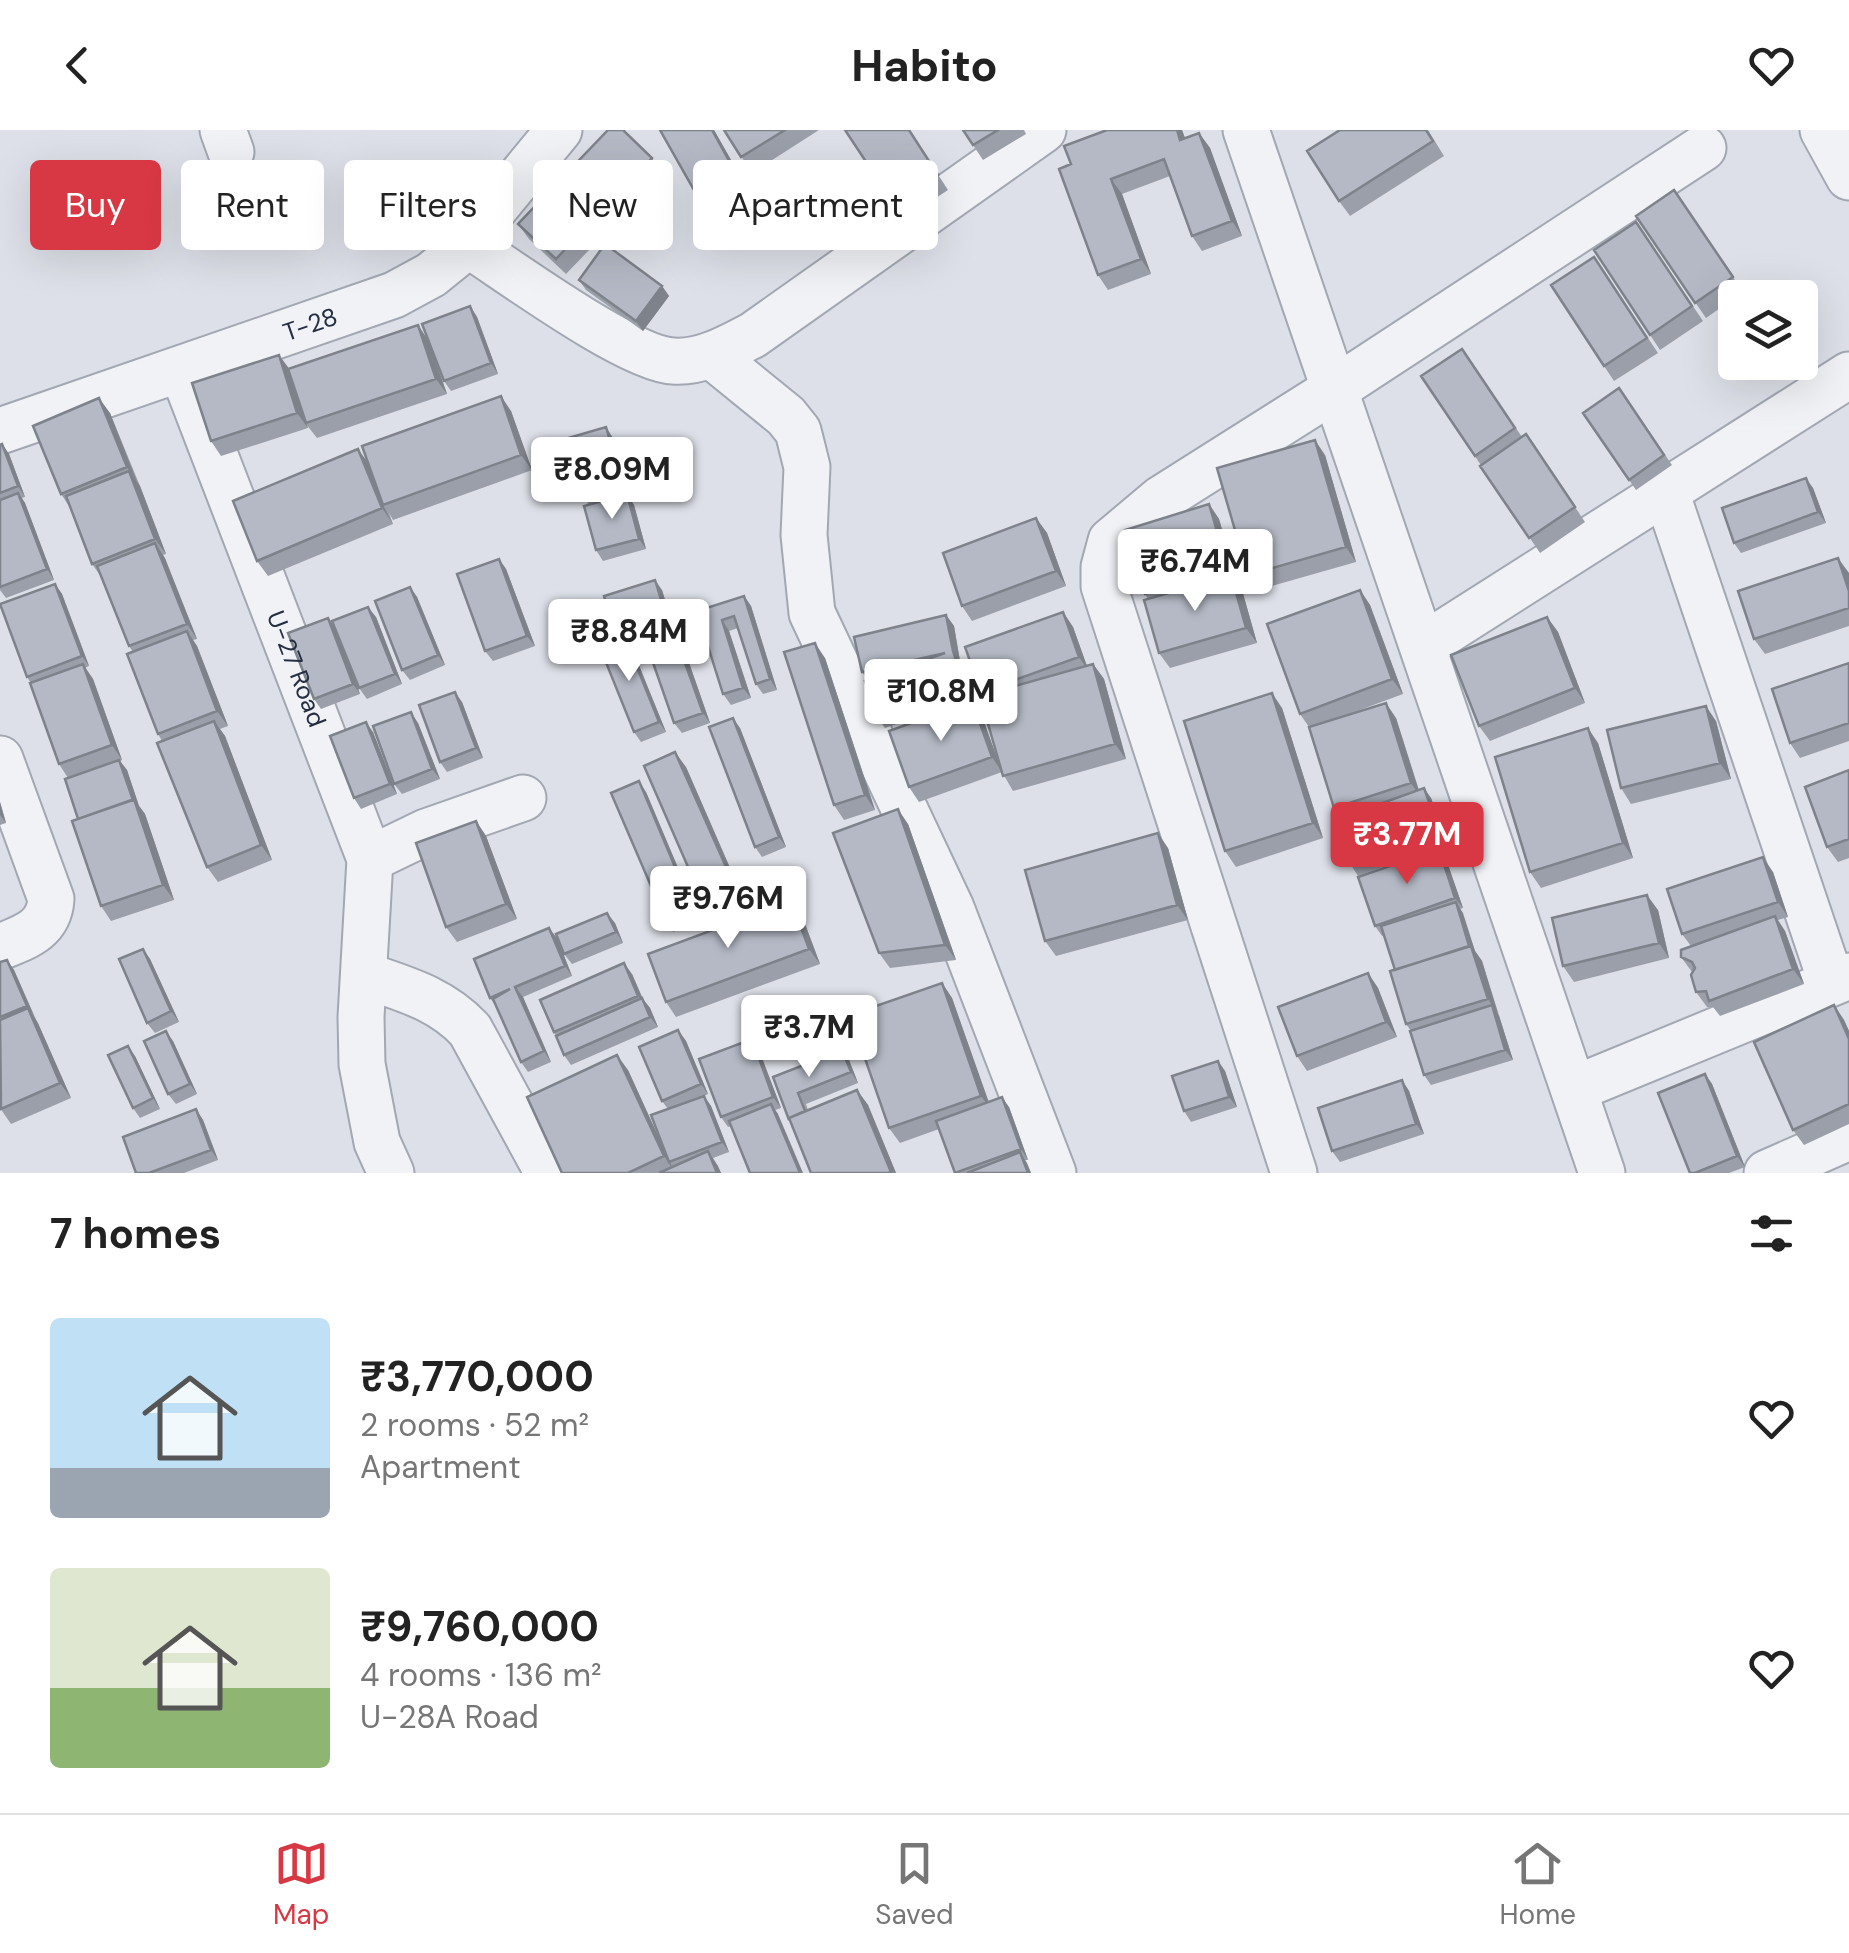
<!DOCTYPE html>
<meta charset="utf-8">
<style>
:root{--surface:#fff;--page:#f2f2f2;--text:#222;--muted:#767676;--line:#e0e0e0;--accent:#d73843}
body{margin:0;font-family:"DM Sans",sans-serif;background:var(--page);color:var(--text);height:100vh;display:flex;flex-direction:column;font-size:38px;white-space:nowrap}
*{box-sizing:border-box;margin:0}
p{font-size:32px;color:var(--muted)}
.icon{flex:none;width:55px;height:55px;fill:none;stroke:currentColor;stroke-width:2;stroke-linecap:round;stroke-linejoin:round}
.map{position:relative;height:1043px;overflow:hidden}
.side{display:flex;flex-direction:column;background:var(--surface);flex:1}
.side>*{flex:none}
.guide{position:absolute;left:30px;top:30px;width:1000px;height:90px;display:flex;gap:20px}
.controls{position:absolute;left:1718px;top:150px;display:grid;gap:20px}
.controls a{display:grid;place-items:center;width:100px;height:100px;border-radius:10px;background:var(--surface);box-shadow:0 10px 40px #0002;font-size:50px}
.price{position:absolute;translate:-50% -85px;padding:0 22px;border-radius:10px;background:#fff;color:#222;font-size:32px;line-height:65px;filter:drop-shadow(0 2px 5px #0008)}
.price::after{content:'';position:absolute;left:50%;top:60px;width:30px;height:22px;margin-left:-15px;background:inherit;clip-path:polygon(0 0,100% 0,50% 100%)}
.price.selected{background:var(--accent);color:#fff}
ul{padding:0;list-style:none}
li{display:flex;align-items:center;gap:30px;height:250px;padding:0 50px}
li span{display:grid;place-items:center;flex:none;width:280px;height:200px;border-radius:10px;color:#555}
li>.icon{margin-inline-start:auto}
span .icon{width:120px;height:120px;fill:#fffc;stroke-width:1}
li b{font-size:42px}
h2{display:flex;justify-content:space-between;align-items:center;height:120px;padding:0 50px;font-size:42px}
.pill{padding:0 35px;border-radius:10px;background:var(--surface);box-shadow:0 10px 40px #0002;font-size:35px;line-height:90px}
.pill.selected{background:var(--accent);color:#fff}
header{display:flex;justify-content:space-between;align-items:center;height:130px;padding:0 50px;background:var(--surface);font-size:45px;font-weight:700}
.dock{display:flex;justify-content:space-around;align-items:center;height:140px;border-top:2px solid var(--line);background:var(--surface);font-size:28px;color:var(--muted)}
.dock a{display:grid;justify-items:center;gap:5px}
.dock .selected{color:var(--accent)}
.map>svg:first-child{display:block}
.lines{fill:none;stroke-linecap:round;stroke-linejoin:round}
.minor-casing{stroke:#a2a7b2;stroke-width:49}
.minor{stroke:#f0f2f6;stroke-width:45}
.wall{fill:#9b9fa9}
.shaded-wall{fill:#7e828a}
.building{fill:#b4b9c5;stroke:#7e828a;stroke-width:2.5}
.labels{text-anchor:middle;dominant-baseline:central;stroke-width:8;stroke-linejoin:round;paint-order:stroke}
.street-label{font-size:25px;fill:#252d40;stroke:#eceff6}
</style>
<header><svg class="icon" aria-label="back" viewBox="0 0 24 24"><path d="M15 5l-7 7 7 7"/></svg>Habito<svg class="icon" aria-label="heart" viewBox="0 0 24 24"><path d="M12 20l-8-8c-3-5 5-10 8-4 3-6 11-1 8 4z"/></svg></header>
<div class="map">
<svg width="1849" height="1043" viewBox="0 0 1849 1043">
<rect width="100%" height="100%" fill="#dde0e8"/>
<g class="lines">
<g class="minor-casing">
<g id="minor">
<path d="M223 0 231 22"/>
<path d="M1246 0 1602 1043"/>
<path d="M1823 0 1849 47"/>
<path d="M466 113C508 140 629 229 673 231 702 233 728 218 753 205L1043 0"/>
<path d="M711 225 786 286 798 301 807 337 804 405 812 483 951 778 1053 1043"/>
<path id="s1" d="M182 240 370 729 361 887 362 934 377 1012 391 1043"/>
<path id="s2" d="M0 301 394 165 431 145 457 124 559 0"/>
<path d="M1666 362 1831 851"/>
<path d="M1423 516 1849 245"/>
<path d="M0 629 51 769C49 800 25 807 0 817"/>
<path d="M370 729 426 702 523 668"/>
<path d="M364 845C404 859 440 868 470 900L548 1043"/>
<path d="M1574 959 1849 846"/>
<path d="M1294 1043 1104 456V437L1111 411 1161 369 1335 259 1703 18"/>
<path d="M1767 1043 1849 1007"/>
</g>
</g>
<use href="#minor" class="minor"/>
</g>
<path class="wall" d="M660 0H714L744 53 704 75 694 60Z
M724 0H819L752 43Z
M845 0H909L948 60 904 89Z
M963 0H1024L1026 4 983 30Z
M1107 0H1182L1185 8 1199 3 1210 18 1242 106 1202 121 1192 106 1170 46 1122 64 1151 144 1108 160 1098 145 1071 34Z
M1428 0 1444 26 1350 86 1339 71Z
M652 28 663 43 566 144 529 109 518 94Z
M1674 60 1743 162 1706 188 1636 86Z
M1636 92 1703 191 1660 220 1594 120Z
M1594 127 1658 223 1614 251 1604 236Z
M579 150 662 156 669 166 643 201 586 160Z
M470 176 477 187 498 244 451 261 444 251Z
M418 195 428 210 447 264 317 308 306 294 308 298 221 326 211 311 279 225 289 239Z
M1462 219 1522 307 1526 304 1585 392 1540 423 1421 246Z
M1619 258 1672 335 1636 360 1583 283Z
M511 281 532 340 393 390 389 383 393 394 268 446 257 431 368 333Z
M110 283 140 356 166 424 163 425 197 509 193 510 197 516 228 596 220 599 225 606 272 730 218 752 207 737 162 611 158 604 133 522 129 516 100 445 92 434 71 379 61 364Z
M613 308 630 369 634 375 646 419 603 431 596 420 589 375 585 369Z
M2 314 9 324 25 367 22 368 25 373 54 450 6 468 0 460V315Z
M1325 325 1356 432 1258 460 1248 445Z
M1813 358 1826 393 1741 423 1734 413Z
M1209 374 1219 389 1237 454 1242 460 1257 513 1170 538 1159 523 1148 469 1145 464Z
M1036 388 1047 403 1066 456 972 491 962 476Z
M499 429 506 439 535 516 493 531 485 521Z
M1849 444V496L1765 524 1754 509Z
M55 454 62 464 89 536 85 538 93 549 122 630 120 631 127 640 139 676 145 684 174 770 111 791 101 776 68 648 59 634 31 553 27 547Z
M410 457 417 467 445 535 410 550 402 540Z
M662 460 673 496 679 504 710 593 682 603 674 593 644 508 630 513 666 602 641 612 634 602 618 508 616 505Z
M1360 460 1370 475 1403 564 1341 587 1396 588 1419 660 1431 668 1447 713 1358 746 1351 735 1342 688 1334 678 1309 597 1300 584Z
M744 466 751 476 777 560 763 564 756 554 738 498 729 501 751 568 731 575 723 564 697 481Z
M1063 482 1073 497 1087 536 1093 534 1104 549 1126 629 1013 661 1002 642 919 672 909 657 982 586 999 634 983 566 981 562Z
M946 485 954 496 960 531 972 568 885 598 877 587 868 550 862 542Z
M376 487 402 554 367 569 359 558 337 503 360 564 321 579 314 569 335 498Z
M1547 487 1558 502 1585 573 1490 611 1479 596Z
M825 528 875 680 844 690 834 675Z
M1849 533V611L1800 628 1790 613Z
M462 572 483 628 447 642 440 632Z
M1282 578 1323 708 1236 737 1225 721Z
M1716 591 1731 649 1631 674 1621 658Z
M418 593 440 649 402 664 394 654Z
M740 598 786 717 762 727 755 717Z
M373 602 397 664 361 679 354 668Z
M1598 613 1633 728 1541 758 1530 742Z
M686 637 744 770 713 784 702 769Z
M1849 640V728L1838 732 1827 717Z
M646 662 700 790 673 802 666 791Z
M0 672 6 693 0 695Z
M476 691 486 706 517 789 457 812 446 797Z
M908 694 956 830 890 838 879 823Z
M1168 718 1188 790 1056 826 1045 811Z
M1446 729 1463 778 1460 779 1475 821 1482 831 1513 930 1431 955 1424 945 1411 901 1406 894 1395 840 1384 805 1382 806 1375 796Z
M1773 742 1788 787 1778 790 1785 801 1804 854 1720 886 1713 877H1707L1696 862 1692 842 1681 827 1691 816 1682 804Z
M791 771 802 786 820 834 676 887 666 872Z
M1658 780 1669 828 1574 852 1563 836Z
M615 793 623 813 572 834 564 824Z
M557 808 572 846 523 867 551 932 528 942 521 932 497 877 490 868Z
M143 819 150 829 179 892 155 903 147 893Z
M7 830 14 840 71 968 11 994 0 978V832Z
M1368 843 1378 858 1397 907 1307 941 1297 926Z
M632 844 642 868 650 878 658 897 571 935 564 925 554 902Z
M942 853 952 868 988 972 1009 977 1028 1030H1025L1031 1043H955L939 999 900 1013 889 998Z
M1834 875 1844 890 1849 901V994L1804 1015 1793 1000Z
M678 900 686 911 708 964 704 966 711 976 729 1022 713 1028 721 1043H562L628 940 665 1021 668 979 662 971Z
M173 911 197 964 176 974 168 964Z
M759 920 781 978 775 980 778 984 728 997 721 987Z
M842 920 849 930 858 953 806 974 808 980 857 960 868 975 896 1043H811L773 947Z
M135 926 160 979 140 988 133 978Z
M1218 931 1225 941 1237 977 1191 992 1184 981Z
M1705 944 1712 954 1745 1037 1729 1043H1690Z
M1402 950 1409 961 1424 1004 1340 1032 1332 1021Z
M196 979 203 990 218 1030 184 1043H136Z"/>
<path class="shaded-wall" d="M712 0H714L744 53 733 38Z
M1177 0H1182L1191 25 1180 10Z
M1199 3 1210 18 1242 106 1232 91Z
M1111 49 1122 64 1151 144 1141 129Z
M662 156 669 166 643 201 636 191Z
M470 176 477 187 498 244 491 233Z
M418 195 428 210 447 264 436 249Z
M279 225 290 240 308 298 297 283Z
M501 266 511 281 532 340 521 325Z
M99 268 110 283 137 352 127 337Z
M606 297 613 308 631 368 624 358Z
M1315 310 1325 325 1356 432 1346 417Z
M2 314 9 324 25 367 18 356Z
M358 319 369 334 383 375 393 394 382 378Z
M129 341 140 356 166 424 155 409Z
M1806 348 1813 358 1826 393 1818 382Z
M18 363 25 373 54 450 47 439Z
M627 364 634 375 646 419 639 409Z
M1209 374 1219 389 1238 454 1228 439Z
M1036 388 1047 403 1066 456 1056 441Z
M155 413 165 428 197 509 187 494Z
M1838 428 1849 443V461Z
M499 429 506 439 535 516 527 506Z
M1231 445 1242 460 1257 513 1246 498Z
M655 450 662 460 673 496 679 504 710 593 703 583 672 497 667 489Z
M55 454 62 464 89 536 82 526Z
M410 457 417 467 445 535 438 525Z
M1360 460 1370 475 1403 564 1392 549Z
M744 466 751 476 777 560 770 549Z
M368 477 376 487 402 554 395 544Z
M1063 482 1073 497 1089 542 1079 527Z
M946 485 954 496 960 531 972 568 965 558 953 521Z
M1547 487 1558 502 1585 573 1575 558Z
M328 488 335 498 360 564 353 554Z
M722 490 729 501 751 568 743 558Z
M187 501 197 516 228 596 217 581Z
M624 505 631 516 666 602 659 592Z
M815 513 825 528 875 680 865 665Z
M83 534 93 549 122 630 112 615Z
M1093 534 1104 549 1126 629 1115 614Z
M455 562 462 572 483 628 476 618Z
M1272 563 1282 578 1323 708 1313 693Z
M972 571 982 586 1002 642 992 627Z
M1386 573 1396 588 1421 668 1411 653Z
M1706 576 1716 591 1731 649 1720 633Z
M411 582 418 593 440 649 432 639Z
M733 588 740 598 786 717 779 707Z
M214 591 225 606 272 730 261 715Z
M366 592 373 602 397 664 390 654Z
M1588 598 1598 613 1633 728 1623 713Z
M675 622 686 637 744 770 734 755Z
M119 630 127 640 139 676 145 684 174 770 163 755Z
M639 651 646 662 700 790 693 780Z
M1424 658 1431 668 1447 713 1440 703Z
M0 672 6 693 0 685Z
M898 679 908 694 956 830 945 815Z
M476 691 486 706 517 789 506 774Z
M1158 703 1168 718 1188 790 1177 775Z
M1439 719 1446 729 1463 778 1455 768Z
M1763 727 1773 742 1788 787 1778 772Z
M1647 765 1658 780 1669 828 1659 813Z
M791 771 802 786 820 834 809 819Z
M1456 772 1463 783 1475 821 1482 831 1498 884 1488 869Z
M607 783 615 793 623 813 616 802Z
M1775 786 1785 801 1804 854 1793 839Z
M549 798 557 808 572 846 565 836Z
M143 819 150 829 179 892 171 881Z
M7 830 14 840 34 886 27 876Z
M624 833 632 844 646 876 638 866Z
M1368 843 1378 858 1397 907 1386 892Z
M942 853 952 868 992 981 981 966Z
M515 857 523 867 551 932 544 921Z
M642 868 650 878 658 897 650 887Z
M1492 875 1499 886 1513 930 1505 920Z
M1834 875 1844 890 1849 901V909Z
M28 878 38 893 71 968 60 953Z
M678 900 686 911 708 964 701 954Z
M166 901 173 911 197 964 190 954Z
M752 909 759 920 781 978 773 967Z
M128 916 135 926 160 979 153 968Z
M842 920 849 930 858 953 851 942Z
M617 925 628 940 674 1041 664 1026Z
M1218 931 1225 941 1237 977 1229 967Z
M1705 944 1712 954 1745 1037 1737 1026Z
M1402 950 1409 961 1424 1004 1416 994Z
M857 960 868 975 896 1043 891 1042Z
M704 966 711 976 729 1022 722 1012Z
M1002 967 1009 977 1028 1030 1021 1019Z
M771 974 778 984 803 1043H800Z
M196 979 203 990 218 1030 211 1020Z
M708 1021 718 1036 721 1043H717Z
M1020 1022 1027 1033 1031 1043H1028Z"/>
<path class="building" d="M608 0H623L652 28 556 129 518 94Z
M660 0H712L733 38 694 60Z
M724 0H785L741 27Z
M845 0H909L938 45 894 74Z
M963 0H998L973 15Z
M1107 0H1177L1180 10 1199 3 1232 91 1192 106 1164 29 1111 49 1141 129 1098 145 1059 39 1071 34 1064 16Z
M1340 0H1426L1433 11 1339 71 1307 21Z
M1674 60 1733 147 1695 173 1636 86Z
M1636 92 1692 176 1650 205 1594 120Z
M605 114 662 156 636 191 579 150Z
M1594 127 1647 208 1604 236 1551 155Z
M470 176 491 233 444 251 422 194Z
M418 195 436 249 306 293 288 239Z
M1462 219 1515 298 1475 326 1421 246Z
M279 225 297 283 211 311 192 253Z
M1619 258 1664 325 1629 350 1583 283Z
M501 266 521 325 383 375 362 316Z
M99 268 127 337 61 364 33 296Z
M606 297 624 358 585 369 568 308Z
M1526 304 1575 377 1529 408 1480 336Z
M1315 310 1346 417 1248 445 1217 338Z
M2 314 18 356 0 363V315Z
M358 319 382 378 257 431 233 371Z
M129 341 155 409 92 434 66 366Z
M1806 348 1818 382 1734 413 1722 378Z
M18 363 47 439 0 457V370Z
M627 364 639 409 596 420 584 376Z
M1209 374 1228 439 1145 464 1125 400Z
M1036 388 1056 441 962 476 943 423Z
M155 413 187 494 129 516 97 436Z
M1838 428 1849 461V478L1754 509 1738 461Z
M499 429 527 506 485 521 457 444Z
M1231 445 1246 498 1159 523 1144 470Z
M655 450 667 489 616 505 604 466Z
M55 454 82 526 27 547 0 474Z
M410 457 438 525 402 540 375 471Z
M1360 460 1392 549 1300 584 1267 494Z
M744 466 770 549 756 554 734 486 722 490 743 558 723 564 697 481Z
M368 477 395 544 359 558 332 491Z
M1063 482 1079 527 981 562 965 517Z
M946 485 953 521 965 558 877 587 865 551 945 523 862 542 854 507Z
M1547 487 1575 558 1479 596 1451 525Z
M328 488 353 554 314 569 288 503Z
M671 494 703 583 674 593 643 504Z
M187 501 217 581 158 604 127 524Z
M624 505 659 592 634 602 599 515Z
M815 513 865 665 834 675 784 522Z
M1849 533V593L1790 613 1772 559Z
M83 534 112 615 59 634 30 553Z
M1093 534 1115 614 1003 646 980 566Z
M455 562 476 618 440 632 419 575Z
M1272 563 1313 693 1225 721 1184 591Z
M972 571 992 627 909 657 889 601Z
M1386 573 1411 653 1334 678 1309 597Z
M1706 576 1720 633 1621 658 1607 600Z
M411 582 432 639 394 654 373 596Z
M733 588 779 707 755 717 709 597Z
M214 591 261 715 207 737 157 613Z
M366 592 390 654 354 668 330 606Z
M1588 598 1623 713 1530 742 1495 627Z
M675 622 734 755 702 769 644 636Z
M119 630 133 670 78 689 65 649Z
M1849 640V709L1827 717 1805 657Z
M639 651 693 780 666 791 611 663Z
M1424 658 1440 703 1351 735 1335 690Z
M134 669 163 755 101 776 72 691Z
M898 679 945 815 879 823 833 703Z
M476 691 506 774 446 797 416 713Z
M1158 703 1177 775 1045 811 1025 740Z
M1439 719 1455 768 1375 796 1358 747Z
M1763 727 1778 772 1682 804 1667 759Z
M1647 765 1659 813 1563 836 1552 788Z
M791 771 809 819 666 872 648 824Z
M1456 772 1469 816 1395 840 1381 796Z
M607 783 616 802 564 824 556 804Z
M1775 786 1793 839 1709 871 1706 861 1696 862 1691 845 1695 838 1692 832 1681 827V820Z
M549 798 565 836 515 857 544 921 521 932 493 869 510 859 490 868 474 829Z
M1471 816 1488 869 1406 894 1390 841Z
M143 819 171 881 147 893 119 829Z
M7 830 27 876 0 887V832Z
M624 833 638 866 554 902 540 870Z
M1368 843 1386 892 1297 926 1278 877Z
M942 853 981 966 889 998 850 885Z
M642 868 650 887 564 925 556 906Z
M1492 875 1505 920 1424 945 1410 901Z
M1834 875 1849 909V974L1793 1000 1754 912Z
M28 878 60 953 1 979 0 890Z
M678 900 701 954 662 971 639 917Z
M166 901 190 954 168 964 144 911Z
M752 909 773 967 721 987 699 929Z
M128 916 153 968 133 978 108 925Z
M842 920 851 942 798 963 805 981 789 988V990L773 947Z
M617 925 664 1026 628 1043H562L527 967Z
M1218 931 1229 967 1184 981 1172 946Z
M1705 944 1737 1026 1695 1043H1690L1658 963Z
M1402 950 1416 994 1332 1021 1318 978Z
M857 960 891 1042 888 1043H811L789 988Z
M704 966 722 1012 669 1032 651 985Z
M1002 967 1021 1019 955 1043 936 991Z
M771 974 800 1043H750L729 991Z
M196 979 211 1020 149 1043H136L123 1007Z
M708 1021 717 1043H659Z
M1020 1022 1028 1043H967Z"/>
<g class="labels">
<g class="street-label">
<text stroke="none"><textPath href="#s2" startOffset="328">T-28</textPath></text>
<text stroke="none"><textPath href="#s1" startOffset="320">U-27 Road</textPath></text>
</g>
</g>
</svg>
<div class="controls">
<a><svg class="icon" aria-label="layers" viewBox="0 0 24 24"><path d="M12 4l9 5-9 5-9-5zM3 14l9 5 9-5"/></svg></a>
</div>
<b class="price" style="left:612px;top:392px">₹8.09M</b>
<b class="price" style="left:1195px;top:484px">₹6.74M</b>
<b class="price" style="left:629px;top:554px">₹8.84M</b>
<b class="price" style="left:941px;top:614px">₹10.8M</b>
<b class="price selected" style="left:1407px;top:757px">₹3.77M</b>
<b class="price" style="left:728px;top:821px">₹9.76M</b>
<b class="price" style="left:809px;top:950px">₹3.7M</b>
<div class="guide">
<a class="pill selected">Buy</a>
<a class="pill">Rent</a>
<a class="pill">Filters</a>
<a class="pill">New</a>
<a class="pill">Apartment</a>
</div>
</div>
<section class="side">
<h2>7 homes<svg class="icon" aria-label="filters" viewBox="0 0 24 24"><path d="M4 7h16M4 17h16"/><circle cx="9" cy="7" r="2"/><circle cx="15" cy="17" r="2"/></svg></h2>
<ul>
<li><span style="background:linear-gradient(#bfe0f5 75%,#9aa5b1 0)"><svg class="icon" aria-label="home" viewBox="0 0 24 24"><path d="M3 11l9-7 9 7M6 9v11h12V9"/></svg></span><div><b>₹3,770,000</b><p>2 rooms · 52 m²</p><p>Apartment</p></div><svg class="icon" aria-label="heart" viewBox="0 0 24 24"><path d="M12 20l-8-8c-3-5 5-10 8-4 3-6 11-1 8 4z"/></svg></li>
<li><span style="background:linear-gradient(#dfe7d0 60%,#8fb573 0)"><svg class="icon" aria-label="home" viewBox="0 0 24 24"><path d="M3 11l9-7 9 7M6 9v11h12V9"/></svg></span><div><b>₹9,760,000</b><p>4 rooms · 136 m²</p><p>U-28A Road</p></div><svg class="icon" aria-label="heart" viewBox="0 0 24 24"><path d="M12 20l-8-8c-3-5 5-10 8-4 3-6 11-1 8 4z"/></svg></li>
</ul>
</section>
<nav class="dock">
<a class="selected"><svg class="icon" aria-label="map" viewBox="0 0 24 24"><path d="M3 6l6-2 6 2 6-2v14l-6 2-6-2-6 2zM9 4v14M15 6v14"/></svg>Map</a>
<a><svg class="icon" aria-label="saved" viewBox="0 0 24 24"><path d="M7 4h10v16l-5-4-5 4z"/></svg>Saved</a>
<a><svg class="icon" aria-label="home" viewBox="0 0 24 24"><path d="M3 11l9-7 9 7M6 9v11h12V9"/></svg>Home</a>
</nav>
